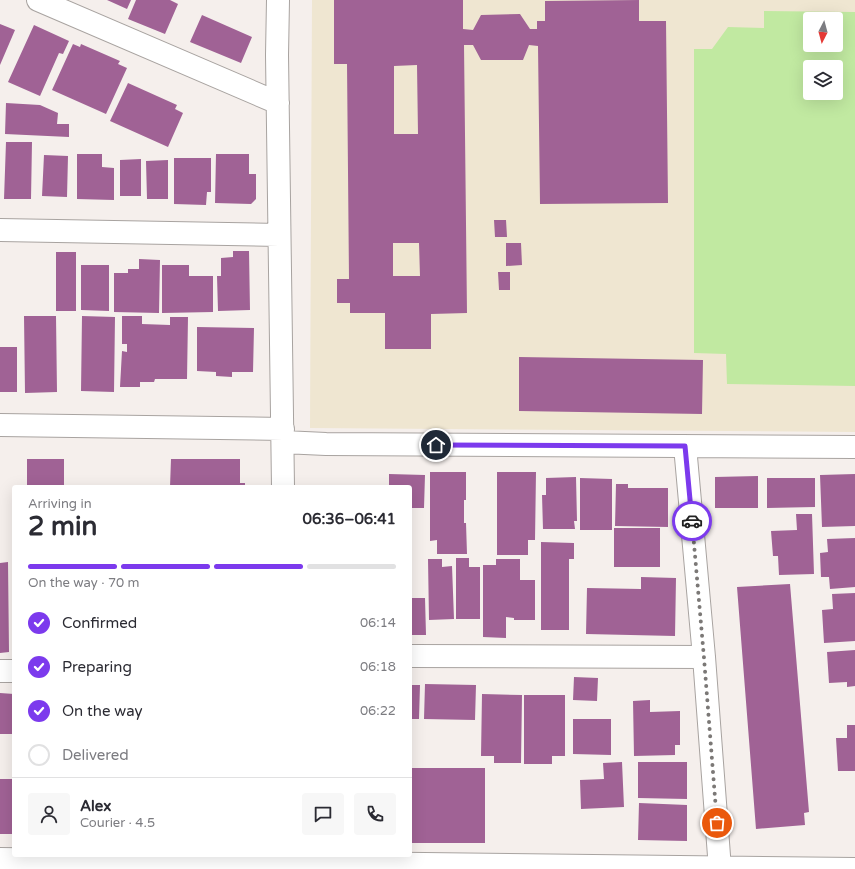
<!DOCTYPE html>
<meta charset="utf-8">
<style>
:root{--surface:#fff;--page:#f7f7f7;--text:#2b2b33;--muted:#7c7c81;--line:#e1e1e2;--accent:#7c3aed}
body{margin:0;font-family:"Varela Round",sans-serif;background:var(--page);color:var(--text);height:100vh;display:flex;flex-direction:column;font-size:15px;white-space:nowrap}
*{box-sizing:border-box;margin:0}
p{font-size:13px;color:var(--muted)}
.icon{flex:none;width:22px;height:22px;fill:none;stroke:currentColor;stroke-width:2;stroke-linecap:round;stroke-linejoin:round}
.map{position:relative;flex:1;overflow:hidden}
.side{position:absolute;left:12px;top:485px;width:400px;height:372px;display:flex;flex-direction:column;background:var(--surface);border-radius:4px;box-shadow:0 4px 16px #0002}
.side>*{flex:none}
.needle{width:26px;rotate:186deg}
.tools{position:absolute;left:803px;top:12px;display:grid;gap:8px}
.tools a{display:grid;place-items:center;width:40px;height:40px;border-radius:4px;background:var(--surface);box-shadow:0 4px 16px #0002;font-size:20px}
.pin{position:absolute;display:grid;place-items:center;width:34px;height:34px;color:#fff;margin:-17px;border:2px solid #fff;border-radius:50%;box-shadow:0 1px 4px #0007}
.courier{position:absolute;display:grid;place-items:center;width:40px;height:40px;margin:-20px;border:3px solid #7c3aed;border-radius:50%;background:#fff;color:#222;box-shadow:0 1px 5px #0007}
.headline em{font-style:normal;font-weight:700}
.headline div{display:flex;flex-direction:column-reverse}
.headline{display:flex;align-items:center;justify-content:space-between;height:68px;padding:0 16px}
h1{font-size:26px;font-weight:700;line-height:30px}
.bar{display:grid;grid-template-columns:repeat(4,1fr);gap:6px 4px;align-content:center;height:48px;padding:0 16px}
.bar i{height:5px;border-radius:3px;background:var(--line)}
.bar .current{background:var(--accent)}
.bar p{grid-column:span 4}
.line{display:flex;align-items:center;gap:10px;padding:0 16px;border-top:1px solid var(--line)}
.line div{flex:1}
.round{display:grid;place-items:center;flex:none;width:42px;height:42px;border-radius:4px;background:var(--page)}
ol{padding:0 16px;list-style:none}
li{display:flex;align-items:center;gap:12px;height:44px}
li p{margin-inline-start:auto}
li .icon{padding:4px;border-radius:50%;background:var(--accent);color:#fff;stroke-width:4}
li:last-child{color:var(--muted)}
li i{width:22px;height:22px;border:2px solid var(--line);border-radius:50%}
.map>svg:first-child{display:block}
.education{fill:#efe6d1;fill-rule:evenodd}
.green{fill:#c1e9a1;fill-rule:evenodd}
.building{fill:#a06295;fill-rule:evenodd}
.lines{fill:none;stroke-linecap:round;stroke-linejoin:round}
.street-casing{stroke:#a8a3a0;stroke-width:24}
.street{stroke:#fff;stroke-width:22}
.done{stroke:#7b7876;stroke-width:4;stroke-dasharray:0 7.2}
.route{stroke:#7c3aed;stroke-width:5}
</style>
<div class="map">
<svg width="855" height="869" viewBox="0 0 855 869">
<rect width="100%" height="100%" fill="#f5efec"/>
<!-- education -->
<path class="education" d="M312,0h543v432l-545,-4zM810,19h26v26h-26zM810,67h26v26h-26z"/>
<!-- green -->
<path class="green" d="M764,11l91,1v374l-128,-2 -1,-30 -32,-1v-304h18l16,-22 36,1zM810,19h26v26h-26zM810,67h26v26h-26z"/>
<!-- building -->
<path class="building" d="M107,0h24l-4,9z
M136,0h34l8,4 -13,30 -37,-15z
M334,0h129v29l10,1 8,-15 39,-1 10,15h7v-8h8v-20l94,-1v21h27l2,182 -128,1 -2,-158 -9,-1 -6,15h-42l-8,-15h-9l3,268 -36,1v35h-46v-36h-35v-10h-13v-24h12l-2,-215h-13zM417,65l1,69h-24v-68zM393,243h26l1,33h-27z
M202,15l50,22 -11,26 -51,-21z
M0,24l15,6 -15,35z
M34,25l35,16 -6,13 -4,-1 -19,43 -32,-14z
M73,44l7,3 1,-3 39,17 -2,3 9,4 -21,46 -54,-24z
M128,83l49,22 -2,4 8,4 -15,34 -58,-26z
M6,103l34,2 18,8 -1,11h12v13l-64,-3z
M6,142h26l-1,57h-27z
M77,154h25v13l12,1v32l-37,-1z
M216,154h33v20h7v25l-5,5 -36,-1z
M44,155l24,1 -1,41 -25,-1z
M174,158h37v34h-4l-1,13 -32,-1z
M141,159v37h-21v-36z
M168,160v39h-21l-1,-38z
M494,220h12l1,17h-12z
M506,243h15l1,22 -16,1z
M233,251h16l1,59 -32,1 -1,-35h4v-18l12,-1z
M56,252h20v59h-20z
M139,259l21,1 -1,53 -45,-1v-39h14v-4h11z
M81,265h28v46l-28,-1z
M162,265h27v11h24v36l-51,1z
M498,272h12v18h-11z
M24,316h32l1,76 -32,1z
M82,316l33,1 -1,75 -33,-1z
M122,316h20v8l28,1v-8h18l-1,62h-32l-1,3h-14v5h-20l2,-36 5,1v-8h-5z
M197,327l57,1 -1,44h-21v5l-16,-1v-4l-19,-1z
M0,347h17v45h-17z
M519,357l184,3 -1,54 -183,-3z
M27,459h37v28h-37z
M171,459h69v24h5v4h-75z
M430,472h36v28h-2v23h2l1,31h-30v-14l-7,1z
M497,472h39l-1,68h-7v15h-31z
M389,474l36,1 -1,33h-14v-21h-21z
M855,474v52l-33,1 -2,-52z
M758,476v32h-43v-31z
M576,477l1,44h-3l1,8h-32l-1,-34h4v-17z
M580,478l32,1v51h-32z
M767,478h48v29l-48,1z
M616,484h12v4h40v39l-53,-1z
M796,514h16l2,60 -35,1 -1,-19h-5l-2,-25 26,-1z
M614,528h46v39h-46z
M855,538v49l-25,2 -1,-12h-8l-1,-24 8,-1 -1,-13z
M541,542l33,1v16h-5v71h-28z
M456,558h13v9h11v52h-24z
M428,559h14v8l10,-1 2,53 -25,1z
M496,559h24v21h15v40h-21v-2l-8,-1v21l-23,-1v-72h13z
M8,562l1,90 -9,1v-90z
M641,577l35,1 -1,58 -89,-2 1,-46 54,1z
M790,584l19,228 -5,1 1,12 -49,4 -19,-242z
M855,593v48l-31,2 -2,-33 11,-1 -1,-15z
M410,598h15l1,37h-16z
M855,650v36l-8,1v-5l-18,1 -2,-31z
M574,677l24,1 -1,23 -24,-1z
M425,684l51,1 -1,35 -51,-1z
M410,685h10l-1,34h-9z
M0,693l14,1v40h-14z
M482,694l40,1 -1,68h-27v-7h-13z
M524,695h41v61h-13v8h-28z
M650,700v12l30,-1v34h-5v10l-41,1 -1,-55z
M573,719h38v36l-38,-1z
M847,725h8v46h-17l-2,-33h11z
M622,762l2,45 -43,2 -1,-29 24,-1 -1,-16z
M638,762h49v37l-49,-1z
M411,768h74v75h-74z
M0,779h12v4h2v51h-14z
M639,803l48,2v36l-49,-1z"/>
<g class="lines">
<defs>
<path id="street" d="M38,0l240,103
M278,0l-1,55 6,432
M0,230l279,5
M0,425l283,4
M283,442l43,2 529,3
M685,446l19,211 16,212
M410,656l294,1
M0,671h14
M0,859l855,10"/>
</defs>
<!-- street casing -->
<use href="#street" class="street-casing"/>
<!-- street -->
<use href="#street" class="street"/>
</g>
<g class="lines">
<!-- done -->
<path class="done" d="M692,521l12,137 13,165"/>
<!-- route -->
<path class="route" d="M436,445l249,1 7,75"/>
</g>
</svg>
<div class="tools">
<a><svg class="needle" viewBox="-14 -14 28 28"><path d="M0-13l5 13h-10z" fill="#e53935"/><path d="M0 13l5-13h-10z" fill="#7c7c81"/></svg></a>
<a><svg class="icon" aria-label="layers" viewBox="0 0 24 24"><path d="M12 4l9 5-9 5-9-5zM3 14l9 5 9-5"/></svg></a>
</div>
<div class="pin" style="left:717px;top:823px;background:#ea580c"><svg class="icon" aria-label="bag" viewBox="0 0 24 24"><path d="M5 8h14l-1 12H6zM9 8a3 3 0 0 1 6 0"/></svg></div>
<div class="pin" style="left:436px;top:445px;background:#1f2937"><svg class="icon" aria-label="home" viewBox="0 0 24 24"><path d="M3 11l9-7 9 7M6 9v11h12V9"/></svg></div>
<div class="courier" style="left:692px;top:521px"><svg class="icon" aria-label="car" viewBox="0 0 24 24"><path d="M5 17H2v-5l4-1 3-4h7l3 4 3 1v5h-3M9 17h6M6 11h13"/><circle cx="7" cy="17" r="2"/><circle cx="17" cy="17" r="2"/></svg></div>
<section class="side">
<div class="headline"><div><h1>2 min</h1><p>Arriving in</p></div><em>06:36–06:41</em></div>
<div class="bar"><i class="current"></i><i class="current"></i><i class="current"></i><i></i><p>On the way · 70 m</p></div>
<ol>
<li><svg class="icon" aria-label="check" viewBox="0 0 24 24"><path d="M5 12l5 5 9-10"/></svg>Confirmed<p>06:14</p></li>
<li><svg class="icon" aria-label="check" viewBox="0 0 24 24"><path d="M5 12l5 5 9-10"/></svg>Preparing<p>06:18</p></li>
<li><svg class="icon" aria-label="check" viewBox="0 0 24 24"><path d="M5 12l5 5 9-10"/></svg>On the way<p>06:22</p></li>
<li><i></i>Delivered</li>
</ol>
<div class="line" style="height:72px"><a class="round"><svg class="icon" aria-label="person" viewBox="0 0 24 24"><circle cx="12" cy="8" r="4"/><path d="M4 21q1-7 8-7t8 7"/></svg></a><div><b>Alex</b><p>Courier · 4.5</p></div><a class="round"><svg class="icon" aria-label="chat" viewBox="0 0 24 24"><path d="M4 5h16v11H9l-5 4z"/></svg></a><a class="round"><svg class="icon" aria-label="phone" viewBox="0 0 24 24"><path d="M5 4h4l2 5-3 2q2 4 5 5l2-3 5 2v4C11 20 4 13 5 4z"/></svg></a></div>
</section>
</div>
